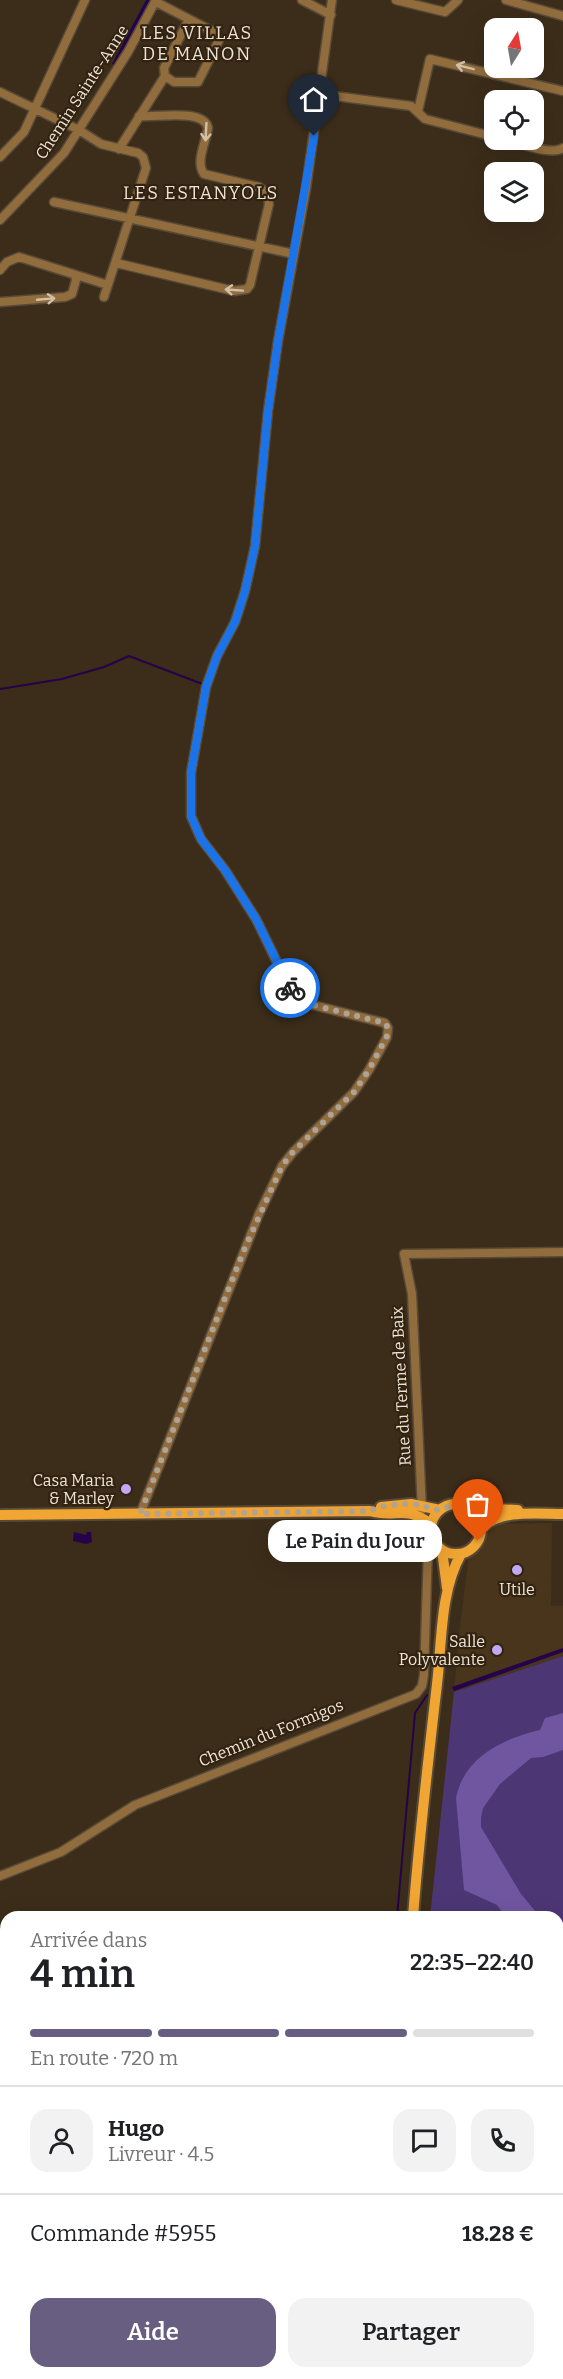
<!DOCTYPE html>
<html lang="fr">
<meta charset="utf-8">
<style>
:root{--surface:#fff;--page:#f2f2f2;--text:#202124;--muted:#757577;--line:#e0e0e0;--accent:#685e82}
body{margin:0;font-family:Bitter,serif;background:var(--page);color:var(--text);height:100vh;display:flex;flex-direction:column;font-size:22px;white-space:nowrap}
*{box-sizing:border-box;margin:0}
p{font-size:20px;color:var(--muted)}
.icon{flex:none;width:33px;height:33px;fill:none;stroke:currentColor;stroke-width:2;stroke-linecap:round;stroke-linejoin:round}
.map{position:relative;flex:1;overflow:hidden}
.drawer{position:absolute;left:0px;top:1911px;width:564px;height:468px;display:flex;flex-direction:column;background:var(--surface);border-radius:18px 18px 0 0;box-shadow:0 6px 24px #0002}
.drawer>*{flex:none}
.needle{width:39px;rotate:11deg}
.buttons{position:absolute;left:484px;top:18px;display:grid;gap:12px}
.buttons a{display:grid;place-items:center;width:60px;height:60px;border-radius:12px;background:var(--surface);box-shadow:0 6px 24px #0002;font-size:30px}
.pin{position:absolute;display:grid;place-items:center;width:51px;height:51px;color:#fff;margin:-62px -26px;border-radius:50% 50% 50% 0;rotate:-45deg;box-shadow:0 0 6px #0007}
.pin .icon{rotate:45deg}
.courier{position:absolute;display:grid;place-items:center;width:60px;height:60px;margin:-30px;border:4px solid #1a73e8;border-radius:50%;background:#fff;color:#222;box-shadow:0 2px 8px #0007}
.bubble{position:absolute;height:42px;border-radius:18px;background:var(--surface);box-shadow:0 6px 24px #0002;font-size:20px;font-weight:600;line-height:42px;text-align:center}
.headline em{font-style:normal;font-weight:600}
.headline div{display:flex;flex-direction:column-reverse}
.headline{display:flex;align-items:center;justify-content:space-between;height:102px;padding:0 30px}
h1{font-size:39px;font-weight:600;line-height:45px}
.bar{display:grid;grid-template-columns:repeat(4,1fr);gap:9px 6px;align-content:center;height:72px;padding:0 30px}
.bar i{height:8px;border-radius:4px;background:var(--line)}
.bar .selected{background:var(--accent)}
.bar p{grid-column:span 4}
.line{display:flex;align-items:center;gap:15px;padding:0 30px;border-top:2px solid var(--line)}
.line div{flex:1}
.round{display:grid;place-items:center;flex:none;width:63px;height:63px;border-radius:18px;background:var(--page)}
.cta{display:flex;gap:12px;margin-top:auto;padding:12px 30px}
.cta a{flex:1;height:69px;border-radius:18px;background:var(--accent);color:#fff;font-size:24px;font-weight:600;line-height:69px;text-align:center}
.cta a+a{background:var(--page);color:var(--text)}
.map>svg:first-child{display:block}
.built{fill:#48351c}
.green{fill:#4c3674}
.forest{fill:#7056a0}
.water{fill:#250249}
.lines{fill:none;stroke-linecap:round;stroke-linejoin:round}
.stream{stroke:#250249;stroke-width:2}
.minor-casing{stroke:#584a38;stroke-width:11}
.major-casing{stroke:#584a38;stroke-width:14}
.minor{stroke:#916c3c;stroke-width:8}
.major{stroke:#f1a533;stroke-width:10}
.oneway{stroke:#d1bfa8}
.done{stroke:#aea395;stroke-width:6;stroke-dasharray:0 10.8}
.route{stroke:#1a73e8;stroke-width:8}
.poi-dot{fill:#c0a8f4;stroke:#322310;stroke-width:2}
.labels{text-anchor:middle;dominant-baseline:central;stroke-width:4.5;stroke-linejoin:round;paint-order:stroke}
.street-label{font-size:16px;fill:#ece3d7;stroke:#322310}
.poi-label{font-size:16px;fill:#ece3d7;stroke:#322310;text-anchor:end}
.neighbourhood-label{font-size:18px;letter-spacing:1.5px;fill:#ece3d7;stroke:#322310}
</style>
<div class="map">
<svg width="563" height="2379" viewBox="0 0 563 2379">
<rect width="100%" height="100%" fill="#3c2d1a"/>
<!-- built -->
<path class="built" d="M552,1523l-1,83h12v50l-109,36 6,-66 9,-71 24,-31z"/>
<!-- green -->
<path class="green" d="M397,1527l1,21 -47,1 -1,-20z
M563,1656v374l-5,1v-114h-128l24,-225z"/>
<!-- forest -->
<path class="forest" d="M563,1713v37l-20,7 -12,1 -31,26 -17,24 -2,10v9l40,67 19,23h-34l-9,-12 -33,-15 -8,-92c8,-41 46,-59 84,-68l5,-12z"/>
<!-- water -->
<path class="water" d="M146,0h6l-36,66 -4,-2z
M74,1532l12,3 1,-3h4l1,10 -6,2 -13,-3z
M563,1648v4l-109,39 -2,-4z"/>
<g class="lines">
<!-- stream -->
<path class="stream" d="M0,689l62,-10 42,-12 25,-11 76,29
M397,1917l18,-204 12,-18"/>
<defs>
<path id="minor" d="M302,0l29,15
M396,0l49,12 13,-12
M506,0l57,16
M156,2l56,29 7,9 -21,42h-24l-9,-6 -1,-8 25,-49
M0,92l79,38 22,14 37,9 5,4 3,11 -42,129
M319,94l92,12 14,13 70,18
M418,111l12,-52 133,32
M506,140c13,3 46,16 57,8
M119,149l46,-73
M0,157l24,-25 61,-132
M54,202l240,52
M0,220l64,-67 64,-101 28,-52
M116,263l118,28 13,-2 3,-4 19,-81 -2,-10 -8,-7 -55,-13c-9,-12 2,-32 4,-46 -4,-20 -52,-10 -69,-12
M0,270l7,-8 12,-5 89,28
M0,302l65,-5 7,-3 4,-14 -1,-5
M422,1510l-10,-216 -8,-40 159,-2
M140,1514l119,-300 23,-48 11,-14 61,-60 15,-22 18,-33 1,-9 -3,-5 -84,-21 -8,-7 -37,-76 -31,-49 -24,-31 -10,-23v-43l15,-86 11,-31 18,-34 10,-31 10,-45 13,-135 10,-70 28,-152 26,-189
M0,1876l61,-24 74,-47 281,-111 6,-8 2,-11 4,-127 5,-7
M558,2154l5,-1
M558,2195h5
M558,2246l5,-1
M558,2322l5,4
M558,2351l5,2
M511,2374l1,-1
M265,2379l5,-6"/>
<path id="major" d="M431 1529a25 25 0 1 1 50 0a25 25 0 1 1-50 0Z
M381,1507l30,-3 29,6
M474,1513l22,-4 22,1
M0,1515l370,-4c27,8 33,-7 61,13
M481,1528c20,-19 56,-14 82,-14
M442,1550l5,38
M413,1917c6,-78 15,-156 24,-233 5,-42 3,-93 24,-130
M419,2379l1,-6"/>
</defs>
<!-- minor casing -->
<use href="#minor" class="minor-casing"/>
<!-- major casing -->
<use href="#major" class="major-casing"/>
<!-- minor -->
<use href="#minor" class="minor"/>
<!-- major -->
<use href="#major" class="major"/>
</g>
<!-- one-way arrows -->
<defs><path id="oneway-shaft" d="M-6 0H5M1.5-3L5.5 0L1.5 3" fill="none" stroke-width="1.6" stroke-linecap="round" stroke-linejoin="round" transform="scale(1.5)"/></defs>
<g class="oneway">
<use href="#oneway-shaft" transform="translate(465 67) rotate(-166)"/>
<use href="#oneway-shaft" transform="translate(206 132) rotate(93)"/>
<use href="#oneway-shaft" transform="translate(234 290) rotate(-176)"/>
<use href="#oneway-shaft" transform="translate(46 299) rotate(-5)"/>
</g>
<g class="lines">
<!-- done -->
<path class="done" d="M290,988l11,14 84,21 3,5 -1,8 -18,34 -15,22 -61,60 -11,14 -38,84 -104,264 230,-3c14,-7 35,-8 50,-6 6,1 13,5 19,5 5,0 10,-5 17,-5 20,-1 29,20 22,36"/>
<!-- route -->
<path class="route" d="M290,988l-34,-69 -31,-49 -24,-31 -10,-23v-43l15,-86 11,-31 18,-34 10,-31 10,-45 13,-135 10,-70 36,-205"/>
</g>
<!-- markers -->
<g class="poi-dot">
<circle cx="126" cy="1489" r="6"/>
<circle cx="517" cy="1570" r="6"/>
<circle cx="497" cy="1650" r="6"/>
</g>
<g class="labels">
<!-- street labels -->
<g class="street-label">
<text transform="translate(82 92) rotate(-57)">Chemin Sainte-Anne</text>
<text transform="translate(401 1386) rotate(-93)">Rue du Terme de Baix</text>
<text transform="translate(271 1733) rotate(-22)">Chemin du Formigos</text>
</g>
<!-- poi labels -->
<g class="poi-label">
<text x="114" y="1480">Casa Maria<tspan x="114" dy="18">&amp; Marley</tspan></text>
<text x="517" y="1589" text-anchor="middle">Utile</text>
<text x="485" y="1641">Salle<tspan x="485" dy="18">Polyvalente</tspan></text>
</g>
<!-- neighbourhood labels -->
<g class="neighbourhood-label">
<text x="197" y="33">LES VILLAS<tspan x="197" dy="21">DE MANON</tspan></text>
<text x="201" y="193">LES ESTANYOLS</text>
</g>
</g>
</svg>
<div class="buttons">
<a><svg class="needle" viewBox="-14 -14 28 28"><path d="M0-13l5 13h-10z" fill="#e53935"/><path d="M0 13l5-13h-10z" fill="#757577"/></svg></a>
<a><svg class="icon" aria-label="locate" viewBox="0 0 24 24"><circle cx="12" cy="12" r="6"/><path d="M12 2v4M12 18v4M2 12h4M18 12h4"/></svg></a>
<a><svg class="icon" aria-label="layers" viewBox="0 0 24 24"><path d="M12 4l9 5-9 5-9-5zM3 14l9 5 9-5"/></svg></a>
</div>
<div class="pin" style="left:478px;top:1541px;background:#ea580c"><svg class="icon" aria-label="bag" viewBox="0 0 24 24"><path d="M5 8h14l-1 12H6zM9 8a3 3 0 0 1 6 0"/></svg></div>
<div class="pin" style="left:314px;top:136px;background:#1f2937"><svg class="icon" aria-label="home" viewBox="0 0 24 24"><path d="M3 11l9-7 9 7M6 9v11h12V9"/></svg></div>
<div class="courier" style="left:290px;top:988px"><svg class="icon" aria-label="bike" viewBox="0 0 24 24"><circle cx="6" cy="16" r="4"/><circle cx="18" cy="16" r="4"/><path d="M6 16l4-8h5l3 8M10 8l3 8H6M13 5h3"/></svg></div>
<div class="bubble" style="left:268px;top:1520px;width:174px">Le Pain du Jour</div>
<section class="drawer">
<div class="headline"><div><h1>4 min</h1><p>Arrivée dans</p></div><em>22:35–22:40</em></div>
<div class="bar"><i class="selected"></i><i class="selected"></i><i class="selected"></i><i></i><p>En route · 720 m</p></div>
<div class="line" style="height:108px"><a class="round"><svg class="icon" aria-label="person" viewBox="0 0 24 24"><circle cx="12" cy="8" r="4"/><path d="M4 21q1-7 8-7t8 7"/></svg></a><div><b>Hugo</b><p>Livreur · 4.5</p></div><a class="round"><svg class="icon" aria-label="chat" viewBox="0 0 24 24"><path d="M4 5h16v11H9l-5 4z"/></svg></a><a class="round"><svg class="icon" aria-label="phone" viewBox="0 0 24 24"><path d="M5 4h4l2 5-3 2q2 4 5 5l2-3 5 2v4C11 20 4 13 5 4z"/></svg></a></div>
<div class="line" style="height:78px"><div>Commande #5955</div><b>18.28 €</b></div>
<div class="cta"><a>Aide</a><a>Partager</a></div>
</section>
</div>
